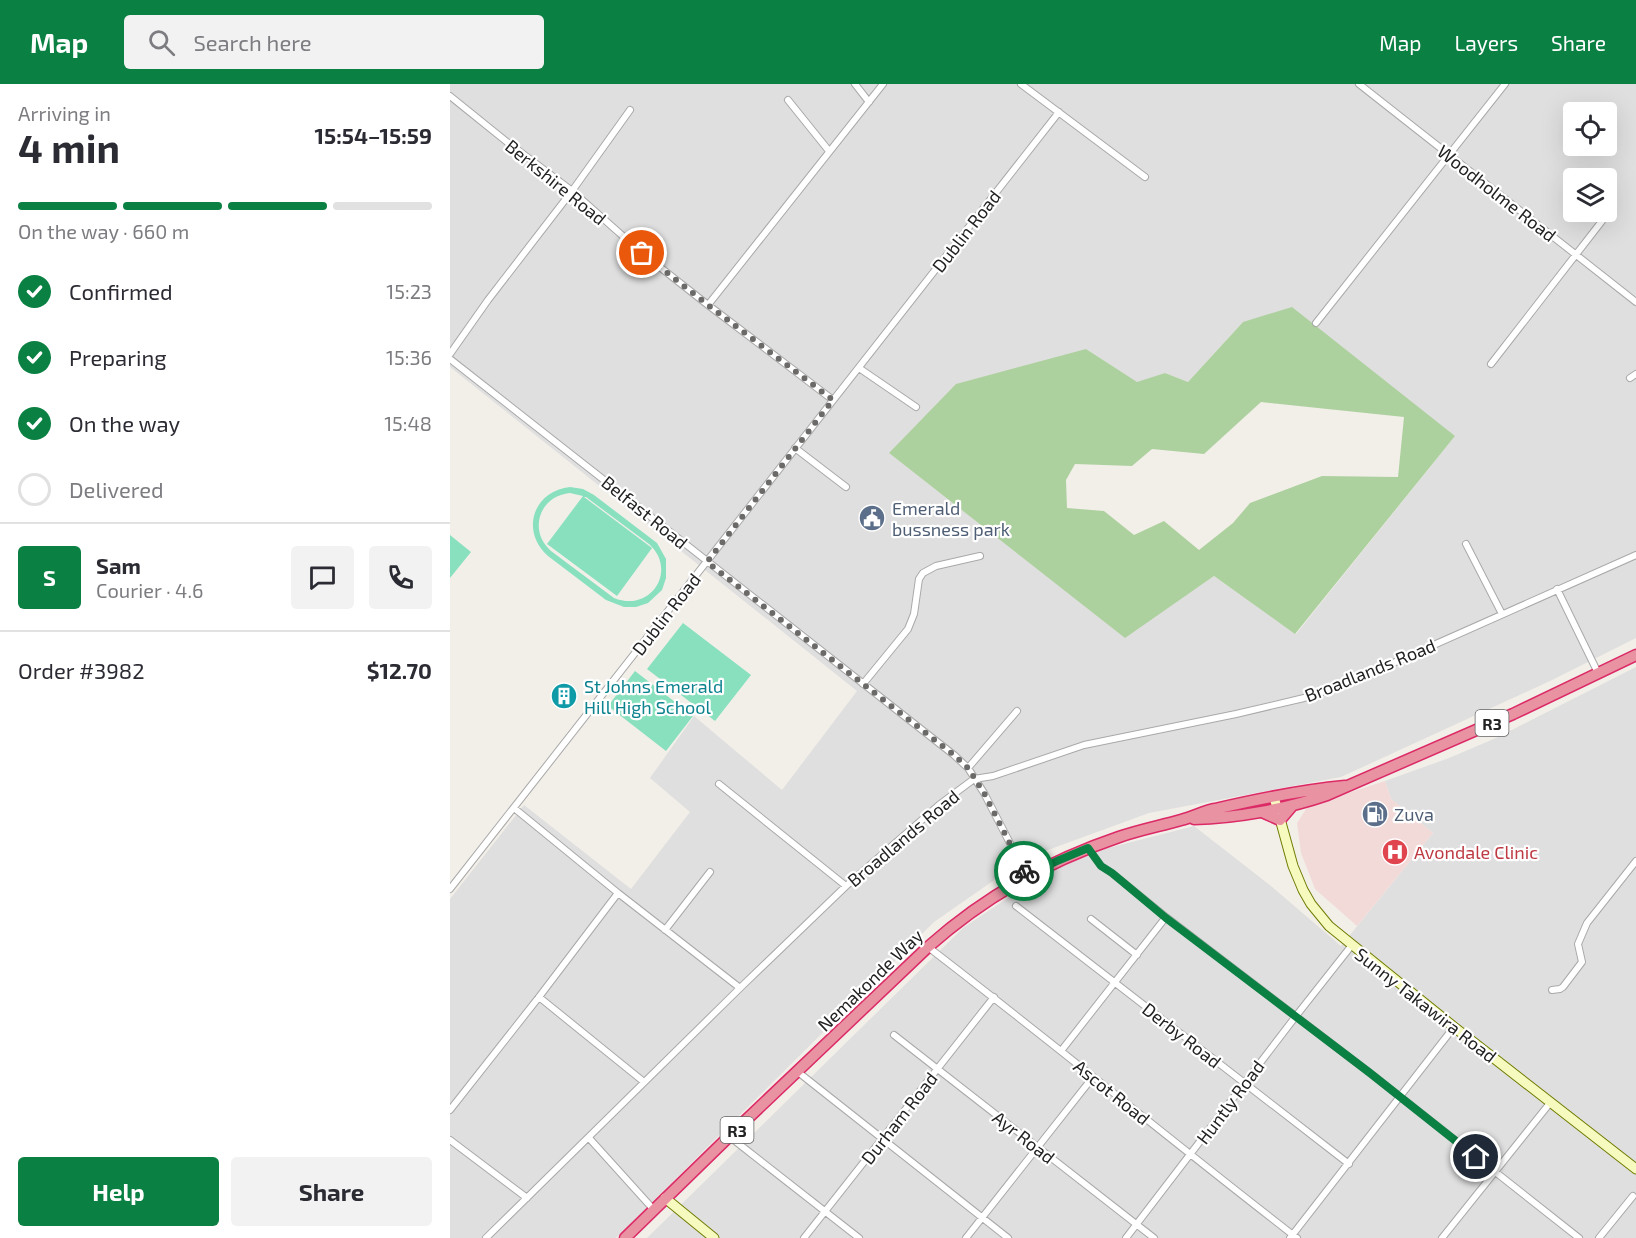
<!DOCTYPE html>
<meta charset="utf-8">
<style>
:root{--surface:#fff;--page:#f2f2f3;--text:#2b2b33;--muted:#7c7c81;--line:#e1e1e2;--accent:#0b8043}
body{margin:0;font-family:"Exo 2",sans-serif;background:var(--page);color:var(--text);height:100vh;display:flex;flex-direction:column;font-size:22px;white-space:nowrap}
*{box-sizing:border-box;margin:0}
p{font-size:20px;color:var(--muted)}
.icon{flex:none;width:33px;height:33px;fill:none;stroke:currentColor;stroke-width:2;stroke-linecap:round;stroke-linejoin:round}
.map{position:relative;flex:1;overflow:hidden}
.panel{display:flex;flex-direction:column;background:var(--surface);width:450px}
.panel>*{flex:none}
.controls{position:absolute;left:1113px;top:18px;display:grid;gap:12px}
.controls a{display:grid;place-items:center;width:54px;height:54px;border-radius:6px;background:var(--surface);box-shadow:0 6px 24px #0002;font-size:30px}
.pin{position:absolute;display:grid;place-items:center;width:51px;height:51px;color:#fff;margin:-26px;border:3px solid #fff;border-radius:50%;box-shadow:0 2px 6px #0007}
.courier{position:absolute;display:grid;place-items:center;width:60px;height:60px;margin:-30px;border:4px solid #0b8043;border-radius:50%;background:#fff;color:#222;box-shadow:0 2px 8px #0007}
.head em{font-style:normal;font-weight:700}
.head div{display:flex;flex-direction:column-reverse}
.head{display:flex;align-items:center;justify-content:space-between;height:102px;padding:0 18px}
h1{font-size:39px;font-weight:700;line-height:45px}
.bar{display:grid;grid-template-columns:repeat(4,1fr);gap:9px 6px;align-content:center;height:72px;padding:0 18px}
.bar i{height:8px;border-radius:4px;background:var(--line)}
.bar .selected{background:var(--accent)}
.bar p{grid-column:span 4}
.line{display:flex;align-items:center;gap:15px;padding:0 18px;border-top:2px solid var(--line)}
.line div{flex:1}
.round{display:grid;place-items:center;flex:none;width:63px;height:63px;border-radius:6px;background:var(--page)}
ol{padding:0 18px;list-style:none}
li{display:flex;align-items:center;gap:18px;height:66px}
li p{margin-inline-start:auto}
li .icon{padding:6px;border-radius:50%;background:var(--accent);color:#fff;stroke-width:4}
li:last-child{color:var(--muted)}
li i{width:33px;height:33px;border:3px solid var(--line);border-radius:50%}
.action{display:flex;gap:12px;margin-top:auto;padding:12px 18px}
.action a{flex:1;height:69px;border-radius:6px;background:var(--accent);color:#fff;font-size:24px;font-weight:700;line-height:69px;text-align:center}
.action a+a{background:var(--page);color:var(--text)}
header{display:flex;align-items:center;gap:36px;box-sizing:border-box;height:84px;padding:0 30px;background:var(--accent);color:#fff}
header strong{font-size:28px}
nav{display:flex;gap:33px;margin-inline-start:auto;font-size:21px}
.search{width:420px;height:54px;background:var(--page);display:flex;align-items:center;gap:15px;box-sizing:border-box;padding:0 21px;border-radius:6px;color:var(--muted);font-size:22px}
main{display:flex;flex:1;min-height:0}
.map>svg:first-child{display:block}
.residential{fill:#e0dfdf;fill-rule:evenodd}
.commercial{fill:#f2dad9}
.forest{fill:#add19e;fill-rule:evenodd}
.pitch{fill:#88e0be;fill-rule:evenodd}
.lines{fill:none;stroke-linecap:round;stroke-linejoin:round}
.street-casing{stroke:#a9a9a9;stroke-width:8}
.secondary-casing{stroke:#707d05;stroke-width:11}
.highway-casing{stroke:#dc2a67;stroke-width:13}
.street{stroke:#fff;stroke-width:6}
.secondary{stroke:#f7fabf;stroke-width:9}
.highway{stroke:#e892a2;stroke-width:10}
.done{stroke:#6b6a68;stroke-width:6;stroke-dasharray:0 10.8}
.route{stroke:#0b8043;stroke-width:8}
.labels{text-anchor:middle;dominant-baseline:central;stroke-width:4.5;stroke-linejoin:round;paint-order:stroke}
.shield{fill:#fff;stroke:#646464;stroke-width:1.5}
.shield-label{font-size:16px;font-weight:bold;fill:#222}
.street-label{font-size:18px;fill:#222;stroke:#fff}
.service-label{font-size:18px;fill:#4e5e75;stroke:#fff;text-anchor:start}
.culture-label{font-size:18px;fill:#0d838f;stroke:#fff;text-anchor:start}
.health-label{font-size:18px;fill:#be3a42;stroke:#fff;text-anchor:start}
</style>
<header>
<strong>Map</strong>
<div class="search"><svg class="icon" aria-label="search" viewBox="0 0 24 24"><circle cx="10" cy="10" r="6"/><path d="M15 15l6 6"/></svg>Search here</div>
<nav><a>Map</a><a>Layers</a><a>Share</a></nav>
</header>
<main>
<section class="panel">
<div class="head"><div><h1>4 min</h1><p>Arriving in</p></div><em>15:54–15:59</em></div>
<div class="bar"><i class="selected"></i><i class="selected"></i><i class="selected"></i><i></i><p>On the way · 660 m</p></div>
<ol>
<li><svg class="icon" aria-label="check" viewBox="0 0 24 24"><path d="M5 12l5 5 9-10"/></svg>Confirmed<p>15:23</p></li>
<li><svg class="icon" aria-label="check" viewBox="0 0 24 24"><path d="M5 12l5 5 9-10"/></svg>Preparing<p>15:36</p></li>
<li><svg class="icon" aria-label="check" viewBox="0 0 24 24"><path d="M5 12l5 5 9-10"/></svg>On the way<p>15:48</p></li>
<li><i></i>Delivered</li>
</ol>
<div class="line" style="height:108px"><b class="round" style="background:var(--accent);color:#fff">S</b><div><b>Sam</b><p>Courier · 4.6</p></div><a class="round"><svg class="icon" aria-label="chat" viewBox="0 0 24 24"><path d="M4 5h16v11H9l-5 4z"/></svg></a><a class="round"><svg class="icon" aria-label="phone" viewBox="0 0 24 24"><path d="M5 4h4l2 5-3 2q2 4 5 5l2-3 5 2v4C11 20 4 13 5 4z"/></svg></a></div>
<div class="line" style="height:78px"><div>Order #3982</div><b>$12.70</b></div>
<div class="action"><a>Help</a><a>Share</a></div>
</section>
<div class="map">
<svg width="1186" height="1154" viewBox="0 0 1186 1154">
<rect width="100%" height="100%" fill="#f2efe9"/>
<!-- residential -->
<path class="residential" d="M0,0h1186v554l-86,43 -209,96 -192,36 -123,45 -92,64 -318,316h-166v-339l74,-94 107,84 59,-77 -40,-34 44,-62 88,74 75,-99 -407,-324zM1124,28h32v34h-32zM1124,94h32v34h-32zM793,238l212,114 -159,198 -82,-58 -89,61 -236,-184 197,-104 51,34 28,-10 23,9z
M1186,583v571h-989l316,-310 83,-56 39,-18 109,-28 77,60 70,60 92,-113 -42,-34 -6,-18 64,-23 47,-20z"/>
<!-- commercial -->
<path class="commercial" d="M935,697l6,18 42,34 -76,93 -42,-37 -14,-36 -4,-30 11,-17z"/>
<!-- forest -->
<path class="forest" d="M842,223l163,129 -160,198 -81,-58 -89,62 -236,-185 67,-69 130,-35 51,33 28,-9 23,9 55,-60zM811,318l143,15 -6,60 -76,-1 -72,27 -17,20 -34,27 -35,-29 -30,14 -30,-24 -37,-3 -1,-28 9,-16 57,2 20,-17 52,5z"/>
<!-- pitch -->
<path class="pitch" d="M120,403l13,2 11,6 63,48 9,16v19l-4,12 -14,13 -12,4h-12l-18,-7 -58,-44c-28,-25 -15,-65 22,-69zM120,409l13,3 -36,48 70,52 35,-48 -68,-51h2l63,47c29,26 2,69 -35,54l-63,-47c-23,-20 -12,-55 19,-58z
M0,451l21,17 -21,26z
M233,539l68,52 -36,46 -68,-52z
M185,587l58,45 -27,35 -58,-45z"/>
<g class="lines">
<defs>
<path id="street" d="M405,0l14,18
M571,0l124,93
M909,0l277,218
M0,12l57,46 65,49 70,62 66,52 125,95
M338,16l41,51
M258,221l175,-221
M866,239l189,-239
M0,270l38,-54 84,-109 58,-81
M0,275l504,396 14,13 16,25 43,83
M1041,280l111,-143
M409,284l57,39
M1180,294l6,-4
M345,364l51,39
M1016,460l36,70
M1107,505l41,84
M413,600l45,-55 6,-15 5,-35 4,-6 13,-7 44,-10
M518,684l49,-57
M269,700l127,102
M64,724l104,85 122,95
M638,764l13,18 11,7 54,44 204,156 209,165
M0,805l609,-777
M566,822l333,258
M641,835l46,36
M215,846l45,-58
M478,863c124,95 245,195 369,291
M1102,906l8,-1 3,-2 19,-25 -4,-18 9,-21 49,-62
M89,913l105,85
M444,951l260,203
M611,967l105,-134
M348,988l210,166
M0,1026l89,-113 79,-104
M280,1053l129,101
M139,1054l65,72
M0,1056l77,58
M36,1154l254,-250 106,-102 93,-81 35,-26 19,-3 91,-31 152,-31 68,-16 42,-14 290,-129
M354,1154l190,-241
M516,1154l127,-161
M676,1154l170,-222 56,-71
M840,1154l164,-211
M992,1154l108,-135
M1149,1154l34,-42"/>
<path id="secondary" d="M824,713l19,69 10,24 8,14 18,22 125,101 182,142
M215,1114l49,40"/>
<path id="highway" d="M812,728l18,8 12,-14
M744,735c43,-1 92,-10 133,-24l186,-81 123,-59
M175,1154l120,-117 183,-174c56,-50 120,-86 191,-110 20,-7 41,-11 62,-17 12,-3 23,-9 34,-11 43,-10 87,-19 130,-23"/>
</defs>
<!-- street casing -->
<use href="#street" class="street-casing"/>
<!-- secondary casing -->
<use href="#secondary" class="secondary-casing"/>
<!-- highway casing -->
<use href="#highway" class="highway-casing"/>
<!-- street -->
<use href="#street" class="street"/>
<!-- secondary -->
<use href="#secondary" class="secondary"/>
<!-- highway -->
<use href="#highway" class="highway"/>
</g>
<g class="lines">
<!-- done -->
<path class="done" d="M192,169l66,52 125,95 -126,162 247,193 14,13 16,25 40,78"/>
<!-- route -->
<path class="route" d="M574,787l3,5 30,-15 31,-13 13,18 11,7 54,45 204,155 106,84"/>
</g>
<!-- icons -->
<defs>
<symbol id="civic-disc" viewBox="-11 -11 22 22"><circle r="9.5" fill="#5c6f8a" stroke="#fff"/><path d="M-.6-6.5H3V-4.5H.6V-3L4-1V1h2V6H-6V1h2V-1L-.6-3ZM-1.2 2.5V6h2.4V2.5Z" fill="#fff"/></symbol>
<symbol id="building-disc" viewBox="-11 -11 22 22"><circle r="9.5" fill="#0f9aa8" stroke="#fff"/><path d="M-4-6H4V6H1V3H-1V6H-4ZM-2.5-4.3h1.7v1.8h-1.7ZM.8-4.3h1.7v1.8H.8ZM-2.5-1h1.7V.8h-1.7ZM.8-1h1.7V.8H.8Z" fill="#fff"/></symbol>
<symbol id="fuel-disc" viewBox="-11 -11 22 22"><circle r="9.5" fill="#5c6f8a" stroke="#fff"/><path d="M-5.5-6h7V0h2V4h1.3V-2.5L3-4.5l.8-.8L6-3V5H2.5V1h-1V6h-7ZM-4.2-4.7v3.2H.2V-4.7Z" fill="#fff"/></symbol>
<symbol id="hospital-disc" viewBox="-11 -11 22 22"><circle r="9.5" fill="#e0444e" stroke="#fff"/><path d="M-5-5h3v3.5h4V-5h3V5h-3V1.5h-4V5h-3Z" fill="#fff"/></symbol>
</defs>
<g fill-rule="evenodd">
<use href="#civic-disc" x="407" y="419" width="30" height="30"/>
<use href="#building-disc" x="99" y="597" width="30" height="30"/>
<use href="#fuel-disc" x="910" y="715" width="30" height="30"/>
<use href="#hospital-disc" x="930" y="753" width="30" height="30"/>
</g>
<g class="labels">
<!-- shield labels -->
<g class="shield">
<rect x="1025.5" y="626" width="33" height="26" rx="4.5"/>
<rect x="270.5" y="1033" width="33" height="26" rx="4.5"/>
</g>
<g class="shield-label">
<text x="1042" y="639">R3</text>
<text x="287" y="1046">R3</text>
</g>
<!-- street labels -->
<g class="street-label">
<text transform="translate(106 98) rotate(39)">Berkshire Road</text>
<text transform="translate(1047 109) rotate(38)">Woodholme Road</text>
<text transform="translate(516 147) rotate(-52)">Dublin Road</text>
<text transform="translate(195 428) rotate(39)">Belfast Road</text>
<text transform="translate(216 530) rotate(-52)">Dublin Road</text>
<text transform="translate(920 586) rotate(-22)">Broadlands Road</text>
<text transform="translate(453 754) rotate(-40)">Broadlands Road</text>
<text transform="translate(420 896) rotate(-44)">Nemakonde Way</text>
<text transform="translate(976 921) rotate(38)">Sunny Takawira Road</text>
<text transform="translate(732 951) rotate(38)">Derby Road</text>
<text transform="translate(662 1008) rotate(39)">Ascot Road</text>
<text transform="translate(780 1018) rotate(-53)">Huntly Road</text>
<text transform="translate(449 1034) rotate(-52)">Durham Road</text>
<text transform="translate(574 1053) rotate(38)">Ayr Road</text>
</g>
<!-- service labels -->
<g class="service-label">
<text x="442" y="424">Emerald<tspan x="442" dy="21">bussness park</tspan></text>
<text x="944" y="730">Zuva</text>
</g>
<!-- culture labels -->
<g class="culture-label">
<text x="134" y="602">St Johns Emerald<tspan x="134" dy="21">Hill High School</tspan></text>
</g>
<!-- health labels -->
<g class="health-label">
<text x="964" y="768">Avondale Clinic</text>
</g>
</g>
</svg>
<div class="controls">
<a><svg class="icon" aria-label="locate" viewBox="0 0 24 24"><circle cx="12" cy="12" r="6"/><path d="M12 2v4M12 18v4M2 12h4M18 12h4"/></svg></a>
<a><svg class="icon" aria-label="layers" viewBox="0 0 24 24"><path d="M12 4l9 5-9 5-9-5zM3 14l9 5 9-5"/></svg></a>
</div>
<div class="pin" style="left:192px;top:169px;background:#ea580c"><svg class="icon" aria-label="bag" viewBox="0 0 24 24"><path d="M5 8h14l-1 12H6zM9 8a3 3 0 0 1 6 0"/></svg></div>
<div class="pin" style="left:1026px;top:1073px;background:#1f2937"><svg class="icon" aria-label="home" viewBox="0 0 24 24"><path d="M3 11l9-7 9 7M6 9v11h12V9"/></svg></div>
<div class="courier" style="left:574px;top:787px"><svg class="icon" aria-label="bike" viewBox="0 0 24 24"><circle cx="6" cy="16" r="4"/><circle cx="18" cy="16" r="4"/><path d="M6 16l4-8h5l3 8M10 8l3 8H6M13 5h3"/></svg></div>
</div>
</main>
